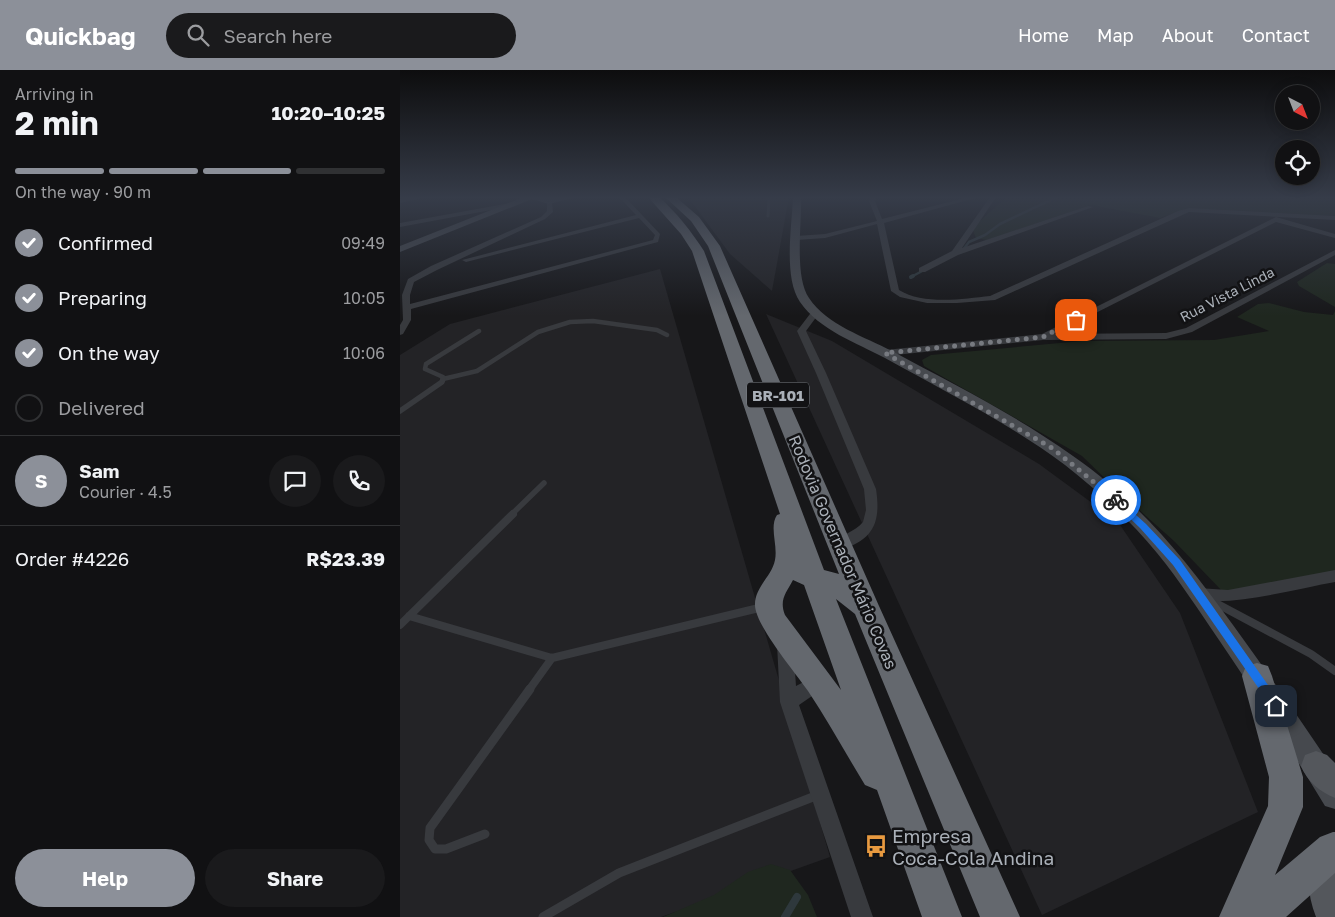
<!DOCTYPE html>
<meta charset="utf-8">
<style>
:root{--surface:#111113;--page:#1a1a1c;--text:#f1f3f6;--muted:#9c9da0;--line:#303133;--accent:#8c9099}
body{margin:0;font-family:"Golos Text",sans-serif;background:var(--page);color:var(--text);height:100vh;display:flex;flex-direction:column;font-size:19px;white-space:nowrap}
*{box-sizing:border-box;margin:0}
p{font-size:16px;color:var(--muted)}
.icon{flex:none;width:28px;height:28px;fill:none;stroke:currentColor;stroke-width:2;stroke-linecap:round;stroke-linejoin:round}
.map{position:relative;flex:1;overflow:hidden}
.details{display:flex;flex-direction:column;background:var(--surface);width:400px}
.details>*{flex:none}
.needle{width:32px;rotate:138deg}
.buttons{position:absolute;left:875px;top:15px;display:grid;gap:10px}
.buttons a{display:grid;place-items:center;width:45px;height:45px;border-radius:50%;background:var(--surface);box-shadow:0 2px 12px #0003,0 0 0 1px var(--line);font-size:25px}
.pin{position:absolute;display:grid;place-items:center;width:42px;height:42px;color:#fff;margin:-21px;border-radius:10px;box-shadow:0 2px 8px #0006}
.courier{position:absolute;display:grid;place-items:center;width:50px;height:50px;margin:-25px;border:4px solid #1a73e8;border-radius:50%;background:#fff;color:#222;box-shadow:0 1px 6px #0007}
.summary em{font-style:normal;font-weight:700}
.summary div{display:flex;flex-direction:column-reverse}
.summary{display:flex;align-items:center;justify-content:space-between;height:85px;padding:0 15px}
h1{font-size:32px;font-weight:700;line-height:38px}
.bar{display:grid;grid-template-columns:repeat(4,1fr);gap:8px 5px;align-content:center;height:60px;padding:0 15px}
.bar i{height:6px;border-radius:4px;background:var(--line)}
.bar .on{background:var(--accent)}
.bar p{grid-column:span 4}
.line{display:flex;align-items:center;gap:12px;padding:0 15px;border-top:1px solid var(--line)}
.line div{flex:1}
.round{display:grid;place-items:center;flex:none;width:52px;height:52px;border-radius:26px;background:var(--page)}
ol{padding:0 15px;list-style:none}
li{display:flex;align-items:center;gap:15px;height:55px}
li p{margin-inline-start:auto}
li .icon{padding:5px;border-radius:50%;background:var(--accent);color:#fff;stroke-width:4}
li:last-child{color:var(--muted)}
li i{width:28px;height:28px;border:2px solid var(--line);border-radius:50%}
.cta{display:flex;gap:10px;margin-top:auto;padding:10px 15px}
.cta a{flex:1;height:58px;border-radius:30px;background:var(--accent);color:#fff;font-size:20px;font-weight:700;line-height:58px;text-align:center}
.cta a+a{background:var(--page);color:var(--text)}
header{display:flex;align-items:center;gap:30px;box-sizing:border-box;height:70px;padding:0 25px;background:var(--accent);color:#fff}
header strong{font-size:24px}
nav{display:flex;gap:28px;margin-inline-start:auto;font-size:18px}
.search{width:350px;height:45px;background:var(--page);display:flex;align-items:center;gap:12px;box-sizing:border-box;padding:0 18px;border-radius:28px;color:var(--muted);font-size:19px}
main{display:flex;flex:1;min-height:0}
.map>svg:first-child{display:block}
.built{fill:#232326}
.green{fill:#1f271f}
.lines{fill:none;stroke-linecap:round;stroke-linejoin:round}
.stream-far2{stroke:#2e383c;stroke-width:2.5}
.stream-far1{stroke:#2e383c;stroke-width:4}
.stream{stroke:#2e383c;stroke-width:8}
.lane-far4{stroke:#383a3e;stroke-width:3}
.lane-far3{stroke:#383a3e;stroke-width:4.5}
.lane-far2{stroke:#383a3e;stroke-width:5.5}
.lane-far1{stroke:#383a3e;stroke-width:8}
.lane{stroke:#383a3e;stroke-width:9}
.street{fill:#383a3e;fill-rule:evenodd}
.secondary{fill:#46494e;fill-rule:evenodd}
.primary{fill:#54575c;fill-rule:evenodd}
.highway{fill:#64686e;fill-rule:evenodd}
.route{fill:#1a73e8}
.done{stroke:#777a80;stroke-width:5;stroke-dasharray:0 9}
.labels{text-anchor:middle;dominant-baseline:central;stroke-width:5;stroke-linejoin:round;paint-order:stroke}
.far-street-label{font-size:14px;fill:#aab0b8;stroke:#121214}
.shield{fill:#121214;stroke:#7c8187;stroke-width:1}
.shield-label{font-size:15px;font-weight:bold;fill:#aab0b8}
.street-label{font-size:16px;fill:#aab0b8;stroke:#121214}
.near-poi-label{font-size:19px;fill:#aab0b8;stroke:#121214;text-anchor:start}
</style>
<header>
<strong>Quickbag</strong>
<div class="search"><svg class="icon" aria-label="search" viewBox="0 0 24 24"><circle cx="10" cy="10" r="6"/><path d="M15 15l6 6"/></svg>Search here</div>
<nav><a>Home</a><a>Map</a><a>About</a><a>Contact</a></nav>
</header>
<main>
<section class="details">
<div class="summary"><div><h1>2 min</h1><p>Arriving in</p></div><em>10:20–10:25</em></div>
<div class="bar"><i class="on"></i><i class="on"></i><i class="on"></i><i></i><p>On the way · 90 m</p></div>
<ol>
<li><svg class="icon" aria-label="check" viewBox="0 0 24 24"><path d="M5 12l5 5 9-10"/></svg>Confirmed<p>09:49</p></li>
<li><svg class="icon" aria-label="check" viewBox="0 0 24 24"><path d="M5 12l5 5 9-10"/></svg>Preparing<p>10:05</p></li>
<li><svg class="icon" aria-label="check" viewBox="0 0 24 24"><path d="M5 12l5 5 9-10"/></svg>On the way<p>10:06</p></li>
<li><i></i>Delivered</li>
</ol>
<div class="line" style="height:90px"><b class="round" style="background:var(--accent);color:#fff">S</b><div><b>Sam</b><p>Courier · 4.5</p></div><a class="round"><svg class="icon" aria-label="chat" viewBox="0 0 24 24"><path d="M4 5h16v11H9l-5 4z"/></svg></a><a class="round"><svg class="icon" aria-label="phone" viewBox="0 0 24 24"><path d="M5 4h4l2 5-3 2q2 4 5 5l2-3 5 2v4C11 20 4 13 5 4z"/></svg></a></div>
<div class="line" style="height:65px"><div>Order #4226</div><b>R$23.39</b></div>
<div class="cta"><a>Help</a><a>Share</a></div>
</section>
<div class="map">
<svg width="935" height="847" viewBox="0 0 935 847">
<rect width="100%" height="100%" fill="#171719"/>
<!-- built -->
<path class="built" d="M288,127h101l-17,94 -42,-37z
M260,199l170,588 -169,60h-261v-562l50,-31z
M366,244l66,27 207,123 79,58 62,91 78,199 -216,103z"/>
<!-- green -->
<path class="green" d="M607,127h328v19l-147,-8 -28,10 -69,-13 -104,35 -11,-2 -4,-10z
M927,193l8,1v43l-36,-21 -2,-4z
M869,233l35,9 29,3 2,-4v262l-111,20 -50,-52 -56,-50 -36,-35 -146,-83 -12,-7 -2,-6 9,-5 151,-14 132,-1 55,-9 -32,-14 21,-13z
M371,794l19,6 18,25 9,22h-154l51,-22 34,-23z"/>
<g class="lines">
<!-- stream-far2 -->
<path class="stream-far2" d="M562,181l7,-9 16,-7 15,-11 57,-27
M511,207l15,-8"/>
<!-- stream-far1 -->
<path class="stream-far1" d="M511,207l2,-1"/>
<!-- stream -->
<path class="stream" d="M385,847l12,-20"/>
<!-- lane-far4 -->
<path class="lane-far4" d="M368,146l1,-19"/>
<!-- lane-far3 -->
<path class="lane-far3" d="M43,309l34,-8 61,-39 32,-10 23,-1 64,9 10,5
M42,311l1,-4 -18,-8 1,-5 53,-33"/>
<!-- lane-far2 -->
<path class="lane-far2" d="M0,341l42,-29 1,-3
M111,445l33,-32"/>
<!-- lane-far1 -->
<path class="lane-far1" d="M810,530l101,54 24,17
M9,546l143,42 211,-51
M0,555l113,-111
M129,620l23,-32"/>
<!-- lane -->
<path class="lane" d="M85,764l-39,15h-11l-6,-9 1,-12 100,-139
M143,847l76,-44 199,-78"/>
<!-- street -->
<path class="street" d="M13,127h14l-27,6v-4z
M219,127h6l35,37 -2,8 -247,67v11l-8,14 -3,1v-10l3,-5 -1,-25 6,-16 23,-13 110,-49 6,-6v-11l5,1 1,11 -8,7 -108,51 -23,12 -4,13v9l243,-64 2,-5 -16,-17 -173,44 -4,-2 174,-45z
M471,127h6l-2,4 7,18 87,-22h10l-95,26 15,67c24,15 64,9 91,6l188,-85 11,-3 146,8v4l-146,-8 -194,88 -38,3h-30l-27,-6 -9,-6 -14,-67 -52,14 -29,2 -3,-2 3,-2 29,-2 52,-13 -8,-20z
M590,127h6l-34,51 126,-42 5,1 -135,48 -33,17h-6v-4l33,-17z
M110,133l2,3 -112,21v-4z
M876,147l59,17v4l-59,-16 -222,112 112,-1 20,-5 149,-78v5l-143,77 -26,7 -123,1 -158,16 -5,-3 5,-3 157,-16z
M416,239l4,3 -14,19 20,42 50,116c5,33 -2,51 -36,61l-5,-1 -2,-4c6,-10 22,-13 30,-23l3,-12 -2,-21 -48,-116 -19,-42 16,-21z
M935,500v12c-36,6 -109,27 -142,16l-2,-4 2,-4 5,-2 30,2z
M385,567l6,2 2,5 3,42 23,-12 6,3 2,5 -2,5 -26,18 74,212h-22l-71,-215 -3,-58 2,-5z"/>
<!-- secondary -->
<path class="secondary" d="M124,127h52l-27,7 -17,-5 -132,53v-6z
M393,127h8c1,27 -7,79 8,101 18,27 56,39 83,53 61,33 124,64 181,105 70,49 111,102 160,169 34,47 67,94 99,142l3,5v37l-10,-3c-34,-56 -69,-112 -106,-166 -20,-29 -39,-59 -62,-87 -27,-33 -59,-62 -92,-88 -56,-42 -119,-73 -180,-107 -28,-15 -66,-28 -85,-56 -17,-25 -8,-76 -7,-105z"/>
<!-- primary -->
<path class="primary" d="M916,681l11,4 8,8v35c-15,-6 -28,-17 -34,-32l4,-11z
M935,763v84h-19c-11,-28 -10,-55 7,-80z"/>
<!-- highway -->
<path class="highway" d="M248,127h11c18,16 32,34 45,54l120,319 15,4 -131,-328 -17,-25 -26,-24h11l23,20 21,29 159,360 141,311h-40l-125,-303 -19,-15 126,318h-40l-45,-127 -12,-5c-19,-31 -37,-64 -57,-94 -13,-19 -54,-67 -53,-87 0,-17 17,-28 20,-44 3,-15 -6,-33 2,-45l3,-1 -88,-263 -11,-17zM393,510l11,5 37,105 -56,-75c-6,-15 1,-22 8,-35z
M857,593l11,3 4,10 31,101v30l-28,68 45,-38 13,-5h2v41l-49,44h-67l49,-111 1,-29 -27,-101 4,-10z"/>
</g>
<!-- sky -->
<linearGradient id="sky" x2="0" y2="1"><stop stop-color="#0d0d0e"/><stop offset="0.52" stop-color="#363c49"/><stop offset="1" stop-color="#363c49" stop-opacity="0"/></linearGradient>
<rect width="935" height="246" fill="url(#sky)"/>
<!-- route -->
<path class="route" d="M716,427l30,27 34,36 100,142 2,4 -2,3 -4,2 -3,-2 -100,-144 -33,-37 -27,-26 -1,-2z"/>
<g class="lines">
<!-- done -->
<path class="done" d="M676,250l-33,17 -158,16 167,95 64,52"/>
</g>
<!-- icons -->
<defs>
<symbol id="bus-bare" viewBox="-9 -9 18 18"><path d="M-5-6H5V4H4V6H2V4H-2V6H-4V4H-5ZM-3.5-4V0h7V-4ZM-3.5 1.2v1.5H-2V1.2ZM2 1.2v1.5H3.5V1.2Z" fill="#e89a40" stroke="#121214" stroke-width="2.5" paint-order="stroke"/></symbol>
</defs>
<g fill-rule="evenodd">
<use href="#bus-bare" x="460" y="760" width="32" height="32"/>
</g>
<g class="labels">
<!-- far-street labels -->
<g class="far-street-label">
<text transform="translate(827 224) rotate(-27)">Rua Vista Linda</text>
</g>
<!-- shield labels -->
<rect class="shield" x="347" y="312.5" width="62" height="25" rx="4"/>
<g class="shield-label">
<text x="378" y="325">BR-101</text>
</g>
<!-- street labels -->
<g class="street-label">
<text transform="translate(443 482) rotate(67)">Rodovia Governador Mário Covas</text>
</g>
<!-- near-poi labels -->
<g class="near-poi-label">
<text x="492" y="765">Empresa<tspan x="492" dy="22">Coca-Cola Andina</tspan></text>
</g>
</g>
</svg>
<div class="buttons">
<a><svg class="needle" viewBox="-14 -14 28 28"><path d="M0-13l5 13h-10z" fill="#e53935"/><path d="M0 13l5-13h-10z" fill="#9c9da0"/></svg></a>
<a><svg class="icon" aria-label="locate" viewBox="0 0 24 24"><circle cx="12" cy="12" r="6"/><path d="M12 2v4M12 18v4M2 12h4M18 12h4"/></svg></a>
</div>
<div class="pin" style="left:676px;top:250px;background:#ea580c"><svg class="icon" aria-label="bag" viewBox="0 0 24 24"><path d="M5 8h14l-1 12H6zM9 8a3 3 0 0 1 6 0"/></svg></div>
<div class="pin" style="left:876px;top:636px;background:#1f2937"><svg class="icon" aria-label="home" viewBox="0 0 24 24"><path d="M3 11l9-7 9 7M6 9v11h12V9"/></svg></div>
<div class="courier" style="left:716px;top:430px"><svg class="icon" aria-label="bike" viewBox="0 0 24 24"><circle cx="6" cy="16" r="4"/><circle cx="18" cy="16" r="4"/><path d="M6 16l4-8h5l3 8M10 8l3 8H6M13 5h3"/></svg></div>
</div>
</main>
